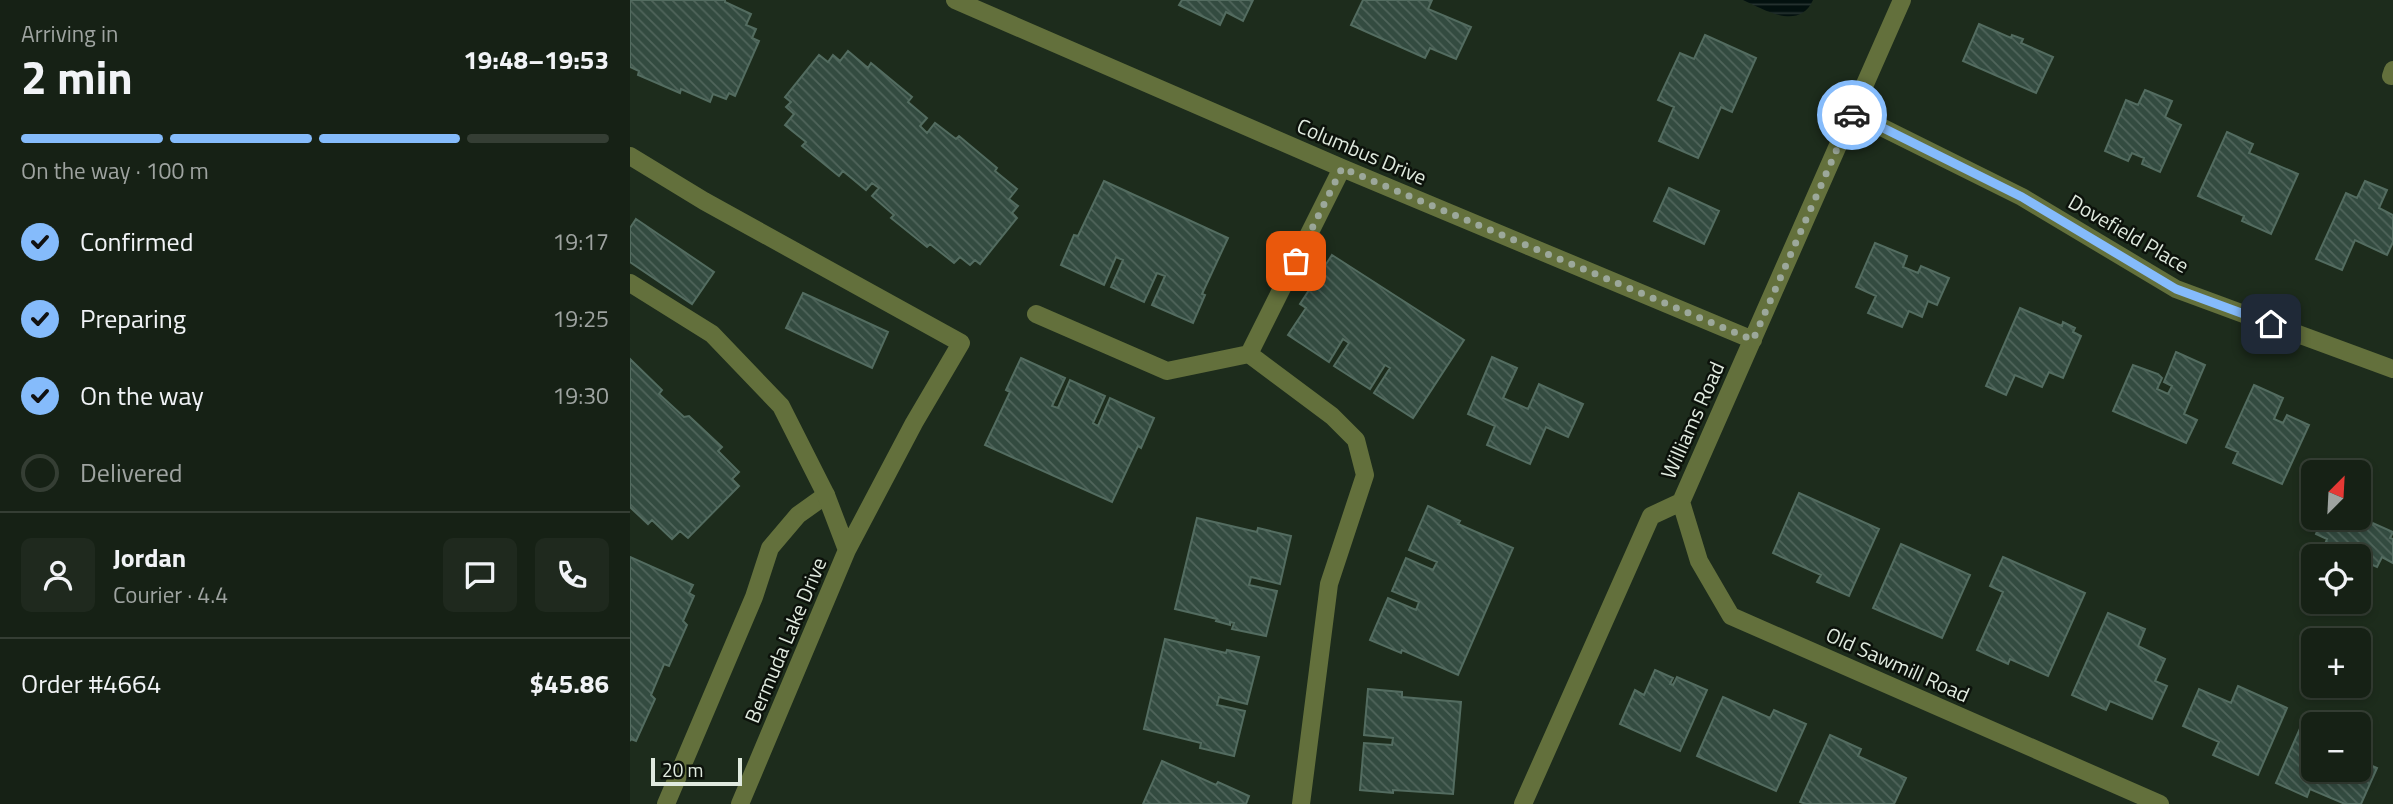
<!DOCTYPE html>
<meta charset="utf-8">
<style>
:root{--surface:#162115;--page:#1f291e;--text:#f1f3f6;--muted:#9ea3a0;--line:#353e34;--accent:#85bbfb}
body{margin:0;font-family:"Titillium Web",sans-serif;background:var(--page);color:var(--text);height:100vh;display:flex;flex-direction:column;font-size:26px;white-space:nowrap}
*{box-sizing:border-box;margin:0}
p{font-size:23px;color:var(--muted)}
.icon{flex:none;width:38px;height:38px;fill:none;stroke:currentColor;stroke-width:2;stroke-linecap:round;stroke-linejoin:round}
.map{position:relative;flex:1;overflow:hidden}
.drawer{display:flex;flex-direction:column;background:var(--surface);width:630px}
.drawer>*{flex:none}
.needle{width:46px;rotate:24deg}
.fabs{position:absolute;left:1671px;top:460px;display:grid;gap:14px}
.fabs a{display:grid;place-items:center;width:70px;height:70px;border-radius:10px;background:var(--surface);box-shadow:0 4px 10px #0003,0 0 0 2px var(--line);font-size:35px}
.scale{position:absolute;left:21px;bottom:18px;width:91px;box-sizing:border-box;padding-left:7px;border:4px solid #e0eadf;border-top:0;font-size:19px;line-height:24px;white-space:nowrap;color:#e0eadf;-webkit-text-stroke:5px #0c120b;paint-order:stroke}
.pin{position:absolute;display:grid;place-items:center;width:60px;height:60px;color:#fff;margin:-30px;border-radius:14px;box-shadow:0 4px 10px #0006}
.courier{position:absolute;display:grid;place-items:center;width:70px;height:70px;margin:-35px;border:5px solid #85bbfb;border-radius:50%;background:#fff;color:#222;box-shadow:0 2px 9px #0007}
.head em{font-style:normal;font-weight:700}
.head div{display:flex;flex-direction:column-reverse}
.head{display:flex;align-items:center;justify-content:space-between;height:119px;padding:0 21px}
h1{font-size:46px;font-weight:700;line-height:52px}
.bar{display:grid;grid-template-columns:repeat(4,1fr);gap:10px 7px;align-content:center;height:84px;padding:0 21px}
.bar i{height:9px;border-radius:5px;background:var(--line)}
.bar .selected{background:var(--accent)}
.bar p{grid-column:span 4}
.line{display:flex;align-items:center;gap:18px;padding:0 21px;border-top:2px solid var(--line)}
.line div{flex:1}
.round{display:grid;place-items:center;flex:none;width:74px;height:74px;border-radius:10px;background:var(--page)}
ol{padding:0 21px;list-style:none}
li{display:flex;align-items:center;gap:21px;height:77px}
li p{margin-inline-start:auto}
li .icon{padding:7px;border-radius:50%;background:var(--accent);color:#111;stroke-width:4}
li:last-child{color:var(--muted)}
li i{width:38px;height:38px;border:4px solid var(--line);border-radius:50%}
main{display:flex;flex:1;min-height:0}
.map>svg:first-child{display:block}
.water{fill:url(#water-rules)}
.building{fill:url(#building-back-hatch);stroke:#536c60;stroke-width:2}
.lines{fill:none;stroke-linecap:round;stroke-linejoin:round}
.lane{stroke:#63703c;stroke-width:18}
.street{stroke:#63703c;stroke-width:18}
.done{stroke:#9ca89b;stroke-width:7;stroke-dasharray:0 12.6}
.route{stroke:#85bbfb;stroke-width:9}
.labels{text-anchor:middle;dominant-baseline:central;stroke-width:5;stroke-linejoin:round;paint-order:stroke}
.street-label{font-size:21px;fill:#e0eadf;stroke:#0c120b}
</style>
<main>
<section class="drawer">
<div class="head"><div><h1>2 min</h1><p>Arriving in</p></div><em>19:48–19:53</em></div>
<div class="bar"><i class="selected"></i><i class="selected"></i><i class="selected"></i><i></i><p>On the way · 100 m</p></div>
<ol>
<li><svg class="icon" aria-label="check" viewBox="0 0 24 24"><path d="M5 12l5 5 9-10"/></svg>Confirmed<p>19:17</p></li>
<li><svg class="icon" aria-label="check" viewBox="0 0 24 24"><path d="M5 12l5 5 9-10"/></svg>Preparing<p>19:25</p></li>
<li><svg class="icon" aria-label="check" viewBox="0 0 24 24"><path d="M5 12l5 5 9-10"/></svg>On the way<p>19:30</p></li>
<li><i></i>Delivered</li>
</ol>
<div class="line" style="height:126px"><a class="round"><svg class="icon" aria-label="person" viewBox="0 0 24 24"><circle cx="12" cy="8" r="4"/><path d="M4 21q1-7 8-7t8 7"/></svg></a><div><b>Jordan</b><p>Courier · 4.4</p></div><a class="round"><svg class="icon" aria-label="chat" viewBox="0 0 24 24"><path d="M4 5h16v11H9l-5 4z"/></svg></a><a class="round"><svg class="icon" aria-label="phone" viewBox="0 0 24 24"><path d="M5 4h4l2 5-3 2q2 4 5 5l2-3 5 2v4C11 20 4 13 5 4z"/></svg></a></div>
<div class="line" style="height:91px"><div>Order #4664</div><b>$45.86</b></div>
</section>
<div class="map">
<svg width="1763" height="804" viewBox="0 0 1763 804">
<defs>
<pattern id="water-rules" width="6" height="5" patternUnits="userSpaceOnUse" patternTransform="scale(1.75)"><rect width="6" height="5" fill="#03110f"/><path d="M0 2.5h6" fill="none" stroke="#273432"/></pattern>
<pattern id="building-back-hatch" width="6" height="6" patternUnits="userSpaceOnUse" patternTransform="scale(1.75)"><rect width="6" height="6" fill="#334b40"/><path d="M-1 5l2 2M0 0l6 6M5-1l2 2" fill="none" stroke="#50655b"/></pattern>
</defs>
<rect width="100%" height="100%" fill="#1d2c1c"/>
<!-- water -->
<path class="water" d="M1113,0h70c-14,31 -48,10 -70,0z"/>
<!-- building -->
<path class="building" d="M0,0h95v2l26,12 -5,11 10,4 -4,9 7,3 -24,55 -6,-3 -3,6 -13,-5 -3,8 -29,-13 -1,4 -42,-18 1,-4 -9,-4z
M552,0h71l-10,21 -17,-9 -6,13 -41,-20z
M733,0h69l-4,9 43,18 -15,32 -26,-11 -5,10 -74,-33z
M1349,24l32,14 1,-3 11,4 -2,4 32,14 -17,36 -73,-32z
M1075,35l51,23 -24,54 -11,-5 -23,51 -39,-17 15,-34 -16,-7 22,-47 14,6z
M218,51l20,17 3,-5 41,34 -4,5 19,16 -7,8 7,7 8,-10 21,16 3,-3 38,32 -2,3 22,18 -8,10 9,7 -6,7 5,5 -37,46 -5,-4 -5,5 -10,-8 -6,6 -24,-19 -3,3 -36,-29 3,-3 -22,-19 7,-8 -7,-5 -6,7 -23,-19 -4,5 -37,-30 4,-4 -21,-17 9,-11 -8,-7 5,-5 -6,-5 34,-42 9,7 5,-7 7,6z
M1515,90l27,11 -7,16 16,8 -21,47 -18,-8 2,-6 -12,-5 -4,8 -23,-10 21,-51 12,5z
M1597,132l26,12 -4,9 49,21 -27,60 -29,-13 2,-5 -46,-20z
M474,181l124,57 -26,56 3,1 -12,28 -41,-18 13,-29 -8,-3 -13,29 -33,-15 12,-27 -7,-3 -12,28 -43,-20 13,-30 4,1z
M1735,181l22,9 -8,18 14,7v27l-6,13 -32,-15 -13,30 -26,-11 30,-66 11,5z
M1039,188l50,23 -15,33 -50,-23z
M6,219l78,53 -22,32 -62,-42v-34z
M1245,243l32,13 -4,11 15,6 3,-7 28,12 -12,27 -9,-4 -6,16 -13,-6 -7,16 -34,-14 8,-17 -20,-9z
M702,255l132,85 -51,78 -39,-25 16,-25 -5,-3 -15,24 -36,-23 15,-23 -6,-4 -14,23 -41,-27 18,-27 -6,-4z
M173,293l85,39 -16,36 -86,-40z
M1390,308l42,18 1,-4 12,6 -2,4 8,4 -18,42 -14,-6 -7,15 -27,-12 -9,20 -20,-9z
M1546,352l29,13 -21,49 13,6 -11,23 -73,-32 20,-46 25,9 4,4 -5,11 11,5 4,-8 -8,-4z
M862,357l25,11 -14,30 25,11 11,-25 44,20 -15,33 -22,-10 -16,37 -43,-19 8,-19 -27,-12z
M391,358l44,20 -13,28 6,2 12,-28 35,16 -12,27 5,3 12,-28 44,20 -13,30 -3,-2 -26,56 -127,-57 25,-53 -4,-2z
M0,359l32,31 -3,4 25,23 5,-1 33,31 -4,4 21,21 -7,7 7,7 -51,52 -8,-7 -8,8 -20,-19 -4,4 -18,-17z
M1624,385l29,13 -9,21 9,4 4,-8 22,10 -27,59 -49,-21 5,-11 -12,-5z
M1169,493l80,36 -30,67 -32,-14 4,-7 -48,-22z
M798,506l32,15 -2,3 55,24 -55,127 -56,-25 -1,3 -31,-13 18,-42 28,12 3,-8 -27,-11 14,-33 27,12 4,-8 -28,-12z
M1729,517l34,15 -3,6 3,1v24l-11,-6 -5,10 -18,-8v-3h-6l-28,-12 2,-5 -11,-5 7,-16z
M567,518l60,14 1,-4 33,8 -11,48 -29,-7 -2,8 28,6 -11,45 -34,-7 2,-6 -4,-1v3l-14,-4 1,-2 -42,-10z
M1271,544l69,31 -28,63 -69,-30z
M0,557l63,28 -4,8 5,3 -11,25 4,4 -18,41 -5,-2 -13,31 4,4 -19,42 -5,-2 -1,2z
M1373,557l82,36 -37,83 -38,-17 -2,5 -31,-14 26,-58 -13,-6z
M1478,613l37,16 -7,17 27,13 -10,22 12,5 -15,33 -42,-18 -4,9 -34,-15z
M535,639l61,14 1,-3 32,7 -12,47 -28,-7 -2,8 28,6 -11,45 -34,-8 1,-5 -57,-14z
M1025,670l18,8 -3,6 3,1 4,-8 30,13 -27,61 -60,-27 15,-34 9,5z
M1608,686l49,22 -29,67 -45,-20 6,-13 -36,-16 16,-37 32,14z
M738,689l34,3v5l59,5 -8,92 -60,-4v3l-33,-3 4,-47 28,2 1,-7 -29,-3z
M1093,697l47,21 4,-8 32,14 -30,67 -79,-35z
M1675,717l17,7h-8v46h45v-10l18,8 -16,36h-16l-35,-15 -3,8 -31,-14z
M1200,735l31,14 -3,7 48,22 -12,26h-88l-6,-2z
M532,761l54,24 2,-3 31,14 -3,8h-103z"/>
<g class="lines">
<!-- lane -->
<path class="lane" d="M36,804l88,-207 16,-49 28,-33 28,-20"/>
<!-- street -->
<path class="street" d="M325,0l387,168 411,172
M1761,76l2,-6
M1223,113l169,84 154,92 217,80
M0,156l74,45 257,142 -47,80 -67,127
M0,283l82,51 69,72 45,89 21,55 -107,254
M406,314l131,57 82,-17
M619,354l83,62 24,24 9,35 -36,109 -28,220
M619,354l93,-186
M1051,502l18,59 32,55 429,188
M893,804l128,-288 30,-14 221,-502"/>
</g>
<g class="lines">
<!-- done -->
<path class="done" d="M666,261l46,-93 411,172 99,-225"/>
<!-- route -->
<path class="route" d="M1222,115l1,-2 169,84 154,92 95,35"/>
</g>
<g class="labels">
<!-- street labels -->
<g class="street-label">
<text transform="translate(732 151) rotate(23)">Columbus Drive</text>
<text transform="translate(1499 233) rotate(30)">Dovefield Place</text>
<text transform="translate(1062 420) rotate(-66)">Williams Road</text>
<text transform="translate(155 640) rotate(-67)">Bermuda Lake Drive</text>
<text transform="translate(1268 664) rotate(24)">Old Sawmill Road</text>
</g>
</g>
</svg>
<div class="fabs">
<a><svg class="needle" viewBox="-14 -14 28 28"><path d="M0-13l5 13h-10z" fill="#e53935"/><path d="M0 13l5-13h-10z" fill="#9ea3a0"/></svg></a>
<a><svg class="icon" aria-label="locate" viewBox="0 0 24 24"><circle cx="12" cy="12" r="6"/><path d="M12 2v4M12 18v4M2 12h4M18 12h4"/></svg></a>
<a>+</a>
<a>−</a>
</div>
<div class="scale">20 m</div>
<div class="pin" style="left:666px;top:261px;background:#ea580c"><svg class="icon" aria-label="bag" viewBox="0 0 24 24"><path d="M5 8h14l-1 12H6zM9 8a3 3 0 0 1 6 0"/></svg></div>
<div class="pin" style="left:1641px;top:324px;background:#1f2937"><svg class="icon" aria-label="home" viewBox="0 0 24 24"><path d="M3 11l9-7 9 7M6 9v11h12V9"/></svg></div>
<div class="courier" style="left:1222px;top:115px"><svg class="icon" aria-label="car" viewBox="0 0 24 24"><path d="M5 17H2v-5l4-1 3-4h7l3 4 3 1v5h-3M9 17h6M6 11h13"/><circle cx="7" cy="17" r="2"/><circle cx="17" cy="17" r="2"/></svg></div>
</div>
</main>
